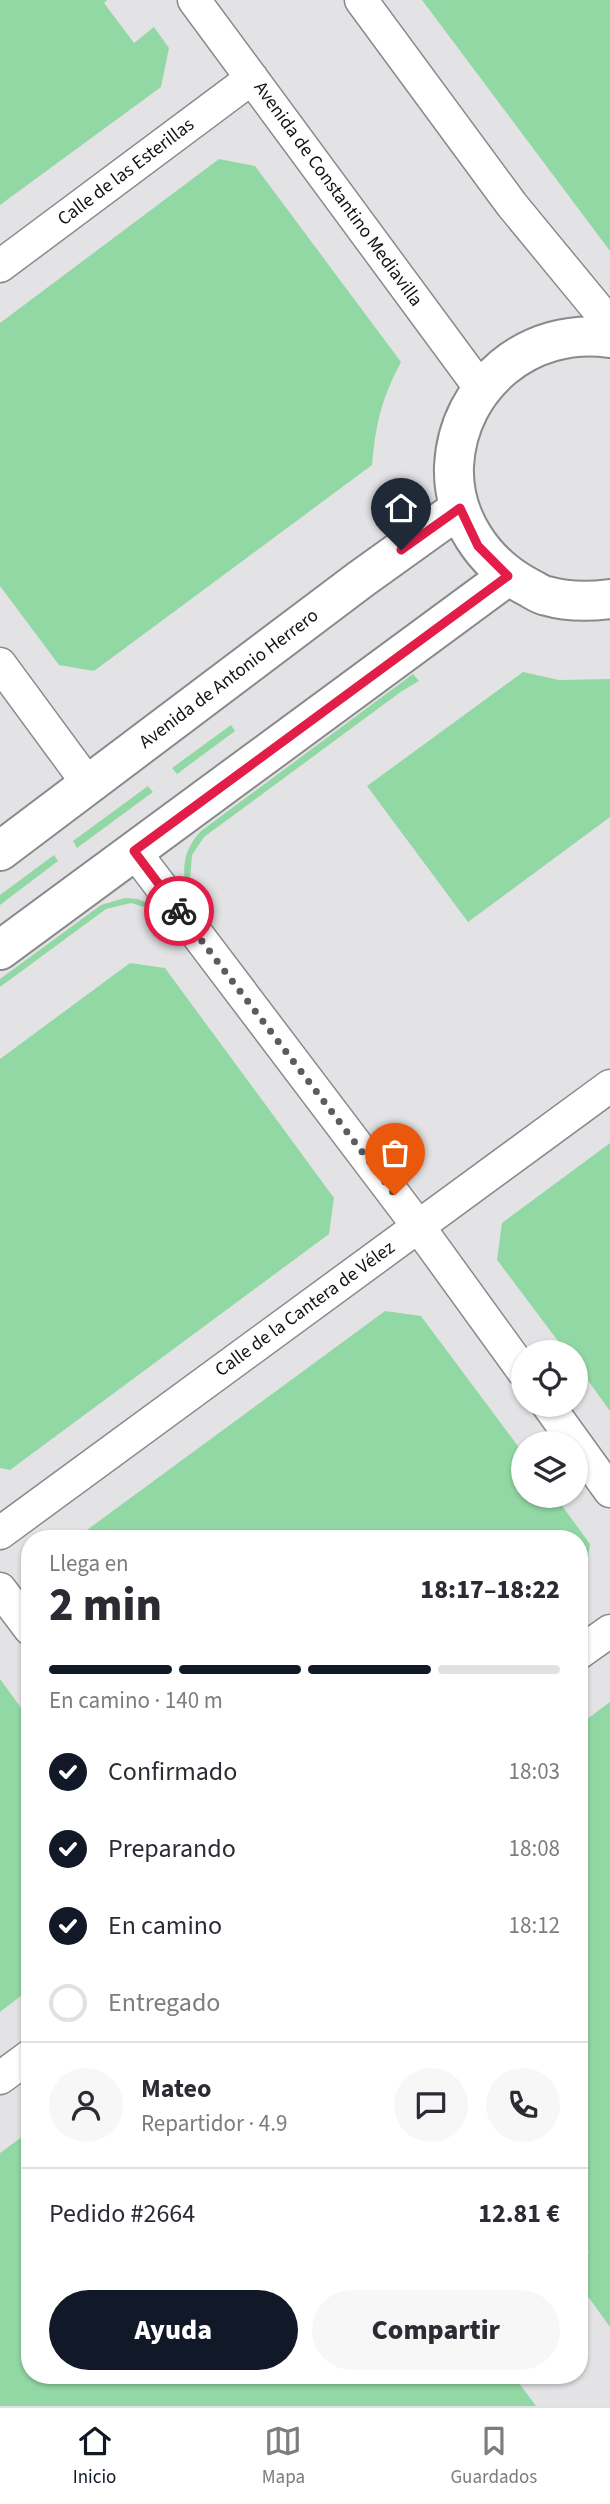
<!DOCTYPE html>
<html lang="es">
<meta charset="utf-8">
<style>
:root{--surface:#fff;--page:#f7f7f7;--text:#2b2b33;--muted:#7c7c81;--line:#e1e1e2;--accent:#111827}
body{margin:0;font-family:"Source Sans 3",sans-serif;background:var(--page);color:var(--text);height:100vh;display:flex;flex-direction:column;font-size:26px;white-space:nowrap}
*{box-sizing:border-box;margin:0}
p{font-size:23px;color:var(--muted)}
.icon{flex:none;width:38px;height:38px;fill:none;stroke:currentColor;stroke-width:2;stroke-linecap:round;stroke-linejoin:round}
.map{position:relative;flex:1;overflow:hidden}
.sheet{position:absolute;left:21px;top:1530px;width:567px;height:854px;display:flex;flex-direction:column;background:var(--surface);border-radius:28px;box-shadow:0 2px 5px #0004}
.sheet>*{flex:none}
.fabs{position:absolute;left:511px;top:1340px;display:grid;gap:14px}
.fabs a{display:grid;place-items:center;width:77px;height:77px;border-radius:50%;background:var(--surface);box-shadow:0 2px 5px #0004;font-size:35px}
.pin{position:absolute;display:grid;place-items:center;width:60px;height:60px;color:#fff;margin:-72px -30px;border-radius:50% 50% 50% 0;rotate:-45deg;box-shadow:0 0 7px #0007}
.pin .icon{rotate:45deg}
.courier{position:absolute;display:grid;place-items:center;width:70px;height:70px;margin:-35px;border:5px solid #e11d48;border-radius:50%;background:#fff;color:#222;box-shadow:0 2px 9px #0007}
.overview em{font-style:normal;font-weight:800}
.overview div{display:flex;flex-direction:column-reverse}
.overview{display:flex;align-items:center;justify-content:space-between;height:119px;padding:0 28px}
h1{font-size:46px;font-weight:800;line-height:52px}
.bar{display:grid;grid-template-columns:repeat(4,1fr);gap:10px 7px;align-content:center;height:84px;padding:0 28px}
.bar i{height:9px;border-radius:5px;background:var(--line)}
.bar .selected{background:var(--accent)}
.bar p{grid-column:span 4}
.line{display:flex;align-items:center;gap:18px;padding:0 28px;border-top:2px solid var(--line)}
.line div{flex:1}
.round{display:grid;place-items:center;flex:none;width:74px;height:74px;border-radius:37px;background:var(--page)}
ol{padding:0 28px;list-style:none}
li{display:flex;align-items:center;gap:21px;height:77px}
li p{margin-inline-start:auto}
li .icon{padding:7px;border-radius:50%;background:var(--accent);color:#fff;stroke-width:4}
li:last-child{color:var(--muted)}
li i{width:38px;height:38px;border:4px solid var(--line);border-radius:50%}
.button{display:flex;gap:14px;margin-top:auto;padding:14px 28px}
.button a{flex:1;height:80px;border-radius:42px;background:var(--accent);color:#fff;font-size:28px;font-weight:800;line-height:80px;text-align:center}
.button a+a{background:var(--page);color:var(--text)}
.dock{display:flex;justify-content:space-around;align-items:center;height:98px;border-top:2px solid var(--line);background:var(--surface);font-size:19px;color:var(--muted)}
.dock a{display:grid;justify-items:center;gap:4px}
.dock .selected{color:var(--accent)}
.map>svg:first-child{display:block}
.green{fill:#92d8a4}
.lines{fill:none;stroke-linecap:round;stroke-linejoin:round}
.street-casing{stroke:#8a8a8d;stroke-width:35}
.secondary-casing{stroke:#8a8a8d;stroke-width:42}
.street{stroke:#fff;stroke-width:32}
.secondary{stroke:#fff;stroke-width:38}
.done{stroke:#5c5c5e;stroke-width:7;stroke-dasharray:0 12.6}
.route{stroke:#e11d48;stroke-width:9}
.labels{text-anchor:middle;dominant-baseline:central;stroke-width:7;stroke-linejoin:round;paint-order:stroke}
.street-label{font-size:19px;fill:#131315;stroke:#fff}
</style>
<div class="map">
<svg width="610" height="2406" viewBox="0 0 610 2406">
<rect width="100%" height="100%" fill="#e3e3e6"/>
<!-- green -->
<path class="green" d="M0,0h107l-3,3 30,40 20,-16 15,21 -8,39 -161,118z
M422,0h188v251z
M219,159l36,7 146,196c-20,38 -25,61 -29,103l-278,206 -35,-6 -59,-79v-263z
M523,672l36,8 51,-1v138l-142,105 -101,-136z
M413,674l6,7 -17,10 -198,146 -12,18 -2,25 -5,1c-3,-20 2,-35 16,-50z
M231,725l4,6 -58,43 -5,-6z
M148,786l5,6 -76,56 -4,-7z
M54,855l4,6 -58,44v-10z
M125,898l13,1 14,6 -2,4 -19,-6 -25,6 -106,78v-8l101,-74z
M130,963l35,5 169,230 -5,36 -319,236 -10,-2v-409z
M610,1143v268l-34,-47v-11h-9l-70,-93 5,-37z
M385,1311l36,5 102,137v43h32l35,48 -5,36 -6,4v-46h-503z
M0,1679l30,41v269l-30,23z
M610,1702v625l-31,-43v-24l10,-8 -10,-13v-514z
M30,2131v244h483l23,31h-536v-253z"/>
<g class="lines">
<defs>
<path id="street" d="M194,0l287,389
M361,0l151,205 98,119
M0,266l252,-188
M0,664l89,121
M134,851l284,375 105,145
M548,1405l62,86
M0,1533l610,-447
M0,1589l30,40
M579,1653l31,-22
M0,2078l30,-22"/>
<path id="secondary" d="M610,338c-80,-12 -152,47 -156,128 -2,52 30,98 74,121 6,3 12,8 19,9 21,6 41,6 63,3
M0,851l361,-272 99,-71
M0,950l508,-374"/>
</defs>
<!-- street casing -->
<use href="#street" class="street-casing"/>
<!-- secondary casing -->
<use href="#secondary" class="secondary-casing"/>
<!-- street -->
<use href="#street" class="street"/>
<!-- secondary -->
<use href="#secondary" class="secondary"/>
</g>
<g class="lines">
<!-- done -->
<path class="done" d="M179,911l216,284"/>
<!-- route -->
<path class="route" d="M179,911l-45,-60 374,-275 -30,-30 -18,-38 -59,42"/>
</g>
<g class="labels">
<!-- street labels -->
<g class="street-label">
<text transform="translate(126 172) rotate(-37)">Calle de las Esterillas</text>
<text transform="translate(338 194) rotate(54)">Avenida de Constantino Mediavilla</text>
<text transform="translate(229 679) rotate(-37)">Avenida de Antonio Herrero</text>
<text transform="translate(305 1309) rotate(-36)">Calle de la Cantera de Vélez</text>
</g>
</g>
</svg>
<div class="fabs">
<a><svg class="icon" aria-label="locate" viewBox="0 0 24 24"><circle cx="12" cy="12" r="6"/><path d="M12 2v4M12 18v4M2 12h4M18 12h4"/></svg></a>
<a><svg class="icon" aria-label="layers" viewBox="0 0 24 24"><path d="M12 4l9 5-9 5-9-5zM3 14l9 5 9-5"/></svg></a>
</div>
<div class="pin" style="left:395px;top:1195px;background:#ea580c"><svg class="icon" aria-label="bag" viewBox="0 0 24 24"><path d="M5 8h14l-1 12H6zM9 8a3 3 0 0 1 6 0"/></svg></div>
<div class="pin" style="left:401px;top:550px;background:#1f2937"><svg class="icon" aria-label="home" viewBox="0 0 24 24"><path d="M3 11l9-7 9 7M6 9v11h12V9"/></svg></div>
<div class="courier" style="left:179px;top:911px"><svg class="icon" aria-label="bike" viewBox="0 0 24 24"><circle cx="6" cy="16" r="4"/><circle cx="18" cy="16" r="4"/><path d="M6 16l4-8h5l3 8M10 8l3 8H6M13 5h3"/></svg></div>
<section class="sheet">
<div class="overview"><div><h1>2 min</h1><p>Llega en</p></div><em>18:17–18:22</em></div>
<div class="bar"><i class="selected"></i><i class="selected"></i><i class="selected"></i><i></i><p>En camino · 140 m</p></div>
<ol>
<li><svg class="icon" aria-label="check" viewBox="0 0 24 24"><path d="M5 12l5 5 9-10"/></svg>Confirmado<p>18:03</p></li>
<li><svg class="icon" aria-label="check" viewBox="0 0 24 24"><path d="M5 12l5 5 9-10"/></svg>Preparando<p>18:08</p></li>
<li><svg class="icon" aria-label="check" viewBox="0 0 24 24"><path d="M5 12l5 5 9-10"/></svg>En camino<p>18:12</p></li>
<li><i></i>Entregado</li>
</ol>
<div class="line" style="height:126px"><a class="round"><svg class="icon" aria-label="person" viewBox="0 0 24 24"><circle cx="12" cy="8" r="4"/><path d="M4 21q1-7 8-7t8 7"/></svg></a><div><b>Mateo</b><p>Repartidor · 4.9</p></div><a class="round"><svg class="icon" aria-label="chat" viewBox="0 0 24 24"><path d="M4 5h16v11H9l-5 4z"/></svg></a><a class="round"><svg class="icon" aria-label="phone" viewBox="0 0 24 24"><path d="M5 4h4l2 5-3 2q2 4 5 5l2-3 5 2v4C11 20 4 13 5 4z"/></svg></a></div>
<div class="line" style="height:91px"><div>Pedido #2664</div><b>12.81 €</b></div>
<div class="button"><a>Ayuda</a><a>Compartir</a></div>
</section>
</div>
<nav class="dock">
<a class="selected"><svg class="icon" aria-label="home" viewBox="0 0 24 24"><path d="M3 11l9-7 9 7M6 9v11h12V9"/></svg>Inicio</a>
<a><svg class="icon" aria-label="map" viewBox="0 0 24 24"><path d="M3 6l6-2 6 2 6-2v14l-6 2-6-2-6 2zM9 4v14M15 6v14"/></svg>Mapa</a>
<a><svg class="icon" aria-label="saved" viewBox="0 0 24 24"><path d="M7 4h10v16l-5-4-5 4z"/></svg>Guardados</a>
</nav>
